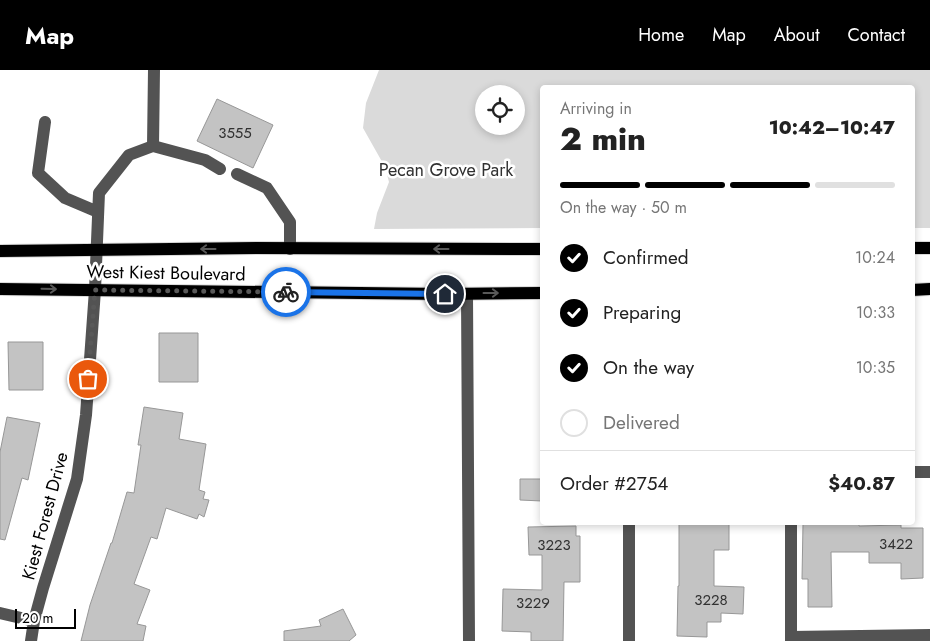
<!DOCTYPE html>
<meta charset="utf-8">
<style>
:root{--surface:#fff;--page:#f2f2f2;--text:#222;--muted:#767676;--line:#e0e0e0;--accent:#000}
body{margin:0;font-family:Jost,sans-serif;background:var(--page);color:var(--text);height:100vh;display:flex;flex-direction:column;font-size:19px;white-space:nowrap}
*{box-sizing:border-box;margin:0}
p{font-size:16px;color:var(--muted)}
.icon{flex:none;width:28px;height:28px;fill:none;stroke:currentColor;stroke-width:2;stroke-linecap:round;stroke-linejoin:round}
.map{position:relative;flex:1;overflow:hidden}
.sheet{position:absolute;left:540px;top:15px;width:375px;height:440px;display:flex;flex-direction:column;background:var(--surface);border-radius:5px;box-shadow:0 2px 8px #0003}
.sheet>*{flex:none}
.tools{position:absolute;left:475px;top:15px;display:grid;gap:10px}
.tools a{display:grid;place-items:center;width:50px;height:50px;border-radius:50%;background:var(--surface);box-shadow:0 2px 8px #0003;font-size:25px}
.scale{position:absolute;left:15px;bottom:12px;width:61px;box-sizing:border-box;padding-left:5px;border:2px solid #000;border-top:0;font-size:14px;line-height:18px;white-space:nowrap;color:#000;-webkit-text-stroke:4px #fff;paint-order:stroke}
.pin{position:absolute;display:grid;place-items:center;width:42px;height:42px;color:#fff;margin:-21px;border:2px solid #fff;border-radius:50%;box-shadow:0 1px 5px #0007}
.courier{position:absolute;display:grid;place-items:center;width:50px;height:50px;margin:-25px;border:4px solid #1a73e8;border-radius:50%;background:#fff;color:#222;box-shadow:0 1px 6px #0007}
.headline em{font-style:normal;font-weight:800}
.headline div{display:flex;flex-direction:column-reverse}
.headline{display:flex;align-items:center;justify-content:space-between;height:85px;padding:0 20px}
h1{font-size:32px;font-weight:800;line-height:38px}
.bar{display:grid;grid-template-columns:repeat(4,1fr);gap:8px 5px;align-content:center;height:60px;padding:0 20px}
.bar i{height:6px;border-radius:4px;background:var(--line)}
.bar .current{background:var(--accent)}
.bar p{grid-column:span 4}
.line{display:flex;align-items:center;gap:12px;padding:0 20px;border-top:1px solid var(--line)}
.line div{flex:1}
ol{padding:0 20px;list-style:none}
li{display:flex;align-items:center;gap:15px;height:55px}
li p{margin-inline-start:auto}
li .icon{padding:5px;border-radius:50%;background:var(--accent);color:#fff;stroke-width:4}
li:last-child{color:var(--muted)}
li i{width:28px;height:28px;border:2px solid var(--line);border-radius:50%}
header{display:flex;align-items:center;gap:30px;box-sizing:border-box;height:70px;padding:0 25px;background:var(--accent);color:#fff}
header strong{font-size:24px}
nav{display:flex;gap:28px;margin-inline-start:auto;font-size:18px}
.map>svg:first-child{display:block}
.green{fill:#dadada;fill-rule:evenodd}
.building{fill:#c3c3c3;stroke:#979797}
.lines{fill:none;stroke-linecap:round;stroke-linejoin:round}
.major-casing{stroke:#dbdbdb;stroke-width:14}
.minor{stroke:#535353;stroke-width:12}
.major{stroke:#000;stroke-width:12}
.oneway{stroke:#595959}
.done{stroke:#595959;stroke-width:5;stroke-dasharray:0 9}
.route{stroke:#1a73e8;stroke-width:6}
.labels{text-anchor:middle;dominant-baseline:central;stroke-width:5;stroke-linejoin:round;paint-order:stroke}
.number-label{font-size:15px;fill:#313131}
.park-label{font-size:18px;fill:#313131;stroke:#fff}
.street-label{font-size:18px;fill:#000;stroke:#fff}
</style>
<header>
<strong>Map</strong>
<nav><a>Home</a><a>Map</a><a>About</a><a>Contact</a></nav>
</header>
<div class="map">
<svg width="930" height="571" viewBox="0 0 930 571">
<rect width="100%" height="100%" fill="#fff"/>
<!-- green -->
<path class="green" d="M379,0h551v158h-17l-1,-140h-370v140l-168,1 3,-16 12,-31 -4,-15 -22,-39 3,-25zM484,24h32v32h-32z"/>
<!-- building -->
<path class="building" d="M217,29l56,26 -20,43 -56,-27z
M159,263h39v49h-39z
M8,272h35v48h-34z
M144,337l39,6 -4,26 27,5 -7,46 6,2 -2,7 6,1 -5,17 -5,-3 -2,5 -31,-11 -9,31 -6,-2 -17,47 16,6 -13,34 9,2 -3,15h-62l9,-36 21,-62h1l15,-51 7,1 7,-48h-3z
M7,347l33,6 -12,57 -6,-2 -17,62 -5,-1v-87z
M520,409h22v22l-22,-1z
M679,452h50v28h-15v36l30,1 -1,27 -22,-1v9h-14v15l-30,-1 1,-50h1z
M803,454h56v2l42,-1v3h22v50l-22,1v-16h-32v-11h-38l1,55h-24v-28h-6z
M576,456v10h4v46h-16l-1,59h-32v-9l-29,-1 1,-42 39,1v-35h-13l-1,-28z
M343,539l13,26 -7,6h-65v-10l37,-5 -2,-6z"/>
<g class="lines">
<defs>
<path id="major" d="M912,178h18
M0,181l257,-3 285,1
M0,219l445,5 97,-1
M912,220l18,-1"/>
</defs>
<!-- major casing -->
<use href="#major" class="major-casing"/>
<!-- minor -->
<path class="minor" d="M45,52l-7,51 27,25 33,14
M153,76l1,-76
M237,104l30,14 23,34v27
M467,224l2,347
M912,402h18
M629,452v119
M0,543l34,8
M791,567l139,-2
M31,571l3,-20 9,-33 34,-109 9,-64 9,-125 4,-97 30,-38 24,-9 52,14 15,9
M791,571v-119"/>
<!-- major -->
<use href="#major" class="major"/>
</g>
<!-- one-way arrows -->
<defs><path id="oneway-shaft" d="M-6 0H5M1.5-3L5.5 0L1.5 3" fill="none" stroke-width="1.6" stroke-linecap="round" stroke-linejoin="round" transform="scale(1.25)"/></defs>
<g class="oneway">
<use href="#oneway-shaft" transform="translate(208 179) rotate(180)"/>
<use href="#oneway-shaft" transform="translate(441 179) rotate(-180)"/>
<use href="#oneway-shaft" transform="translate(49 219) rotate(1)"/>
<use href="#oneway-shaft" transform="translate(491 223)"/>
</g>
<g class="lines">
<!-- done -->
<path class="done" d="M88,309l7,-89 191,2"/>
<!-- route -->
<path class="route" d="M286,222l159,2"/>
</g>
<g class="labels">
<!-- number labels -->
<g class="number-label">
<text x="235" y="63">3555</text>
<text x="896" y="474">3422</text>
<text x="554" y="475">3223</text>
<text x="711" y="530">3228</text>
<text x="533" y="533">3229</text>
</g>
<!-- park labels -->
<g class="park-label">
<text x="446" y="100">Pecan Grove Park</text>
</g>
<!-- street labels -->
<g class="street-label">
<text transform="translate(166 203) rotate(1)">West Kiest Boulevard</text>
<text transform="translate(45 446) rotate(-75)">Kiest Forest Drive</text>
</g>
</g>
</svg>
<div class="tools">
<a><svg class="icon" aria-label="locate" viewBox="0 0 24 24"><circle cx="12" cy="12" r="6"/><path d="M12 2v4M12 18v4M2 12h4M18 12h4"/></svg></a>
</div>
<div class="scale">20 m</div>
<div class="pin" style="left:88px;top:309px;background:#ea580c"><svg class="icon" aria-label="bag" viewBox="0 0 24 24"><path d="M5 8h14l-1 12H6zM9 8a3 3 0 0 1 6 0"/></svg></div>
<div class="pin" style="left:445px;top:224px;background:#1f2937"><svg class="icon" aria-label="home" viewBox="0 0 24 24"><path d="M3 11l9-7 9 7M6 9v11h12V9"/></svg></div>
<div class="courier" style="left:286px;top:222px"><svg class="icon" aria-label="bike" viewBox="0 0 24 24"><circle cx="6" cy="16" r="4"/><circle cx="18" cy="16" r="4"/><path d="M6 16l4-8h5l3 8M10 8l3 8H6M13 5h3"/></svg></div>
<section class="sheet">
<div class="headline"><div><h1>2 min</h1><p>Arriving in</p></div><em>10:42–10:47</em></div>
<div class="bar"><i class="current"></i><i class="current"></i><i class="current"></i><i></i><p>On the way · 50 m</p></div>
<ol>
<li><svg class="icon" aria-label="check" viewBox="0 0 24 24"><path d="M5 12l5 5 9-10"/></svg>Confirmed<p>10:24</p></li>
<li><svg class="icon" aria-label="check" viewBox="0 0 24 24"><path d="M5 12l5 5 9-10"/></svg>Preparing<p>10:33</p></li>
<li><svg class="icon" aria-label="check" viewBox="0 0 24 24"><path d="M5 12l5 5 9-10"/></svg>On the way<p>10:35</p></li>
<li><i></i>Delivered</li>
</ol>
<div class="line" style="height:65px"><div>Order #2754</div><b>$40.87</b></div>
</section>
</div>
